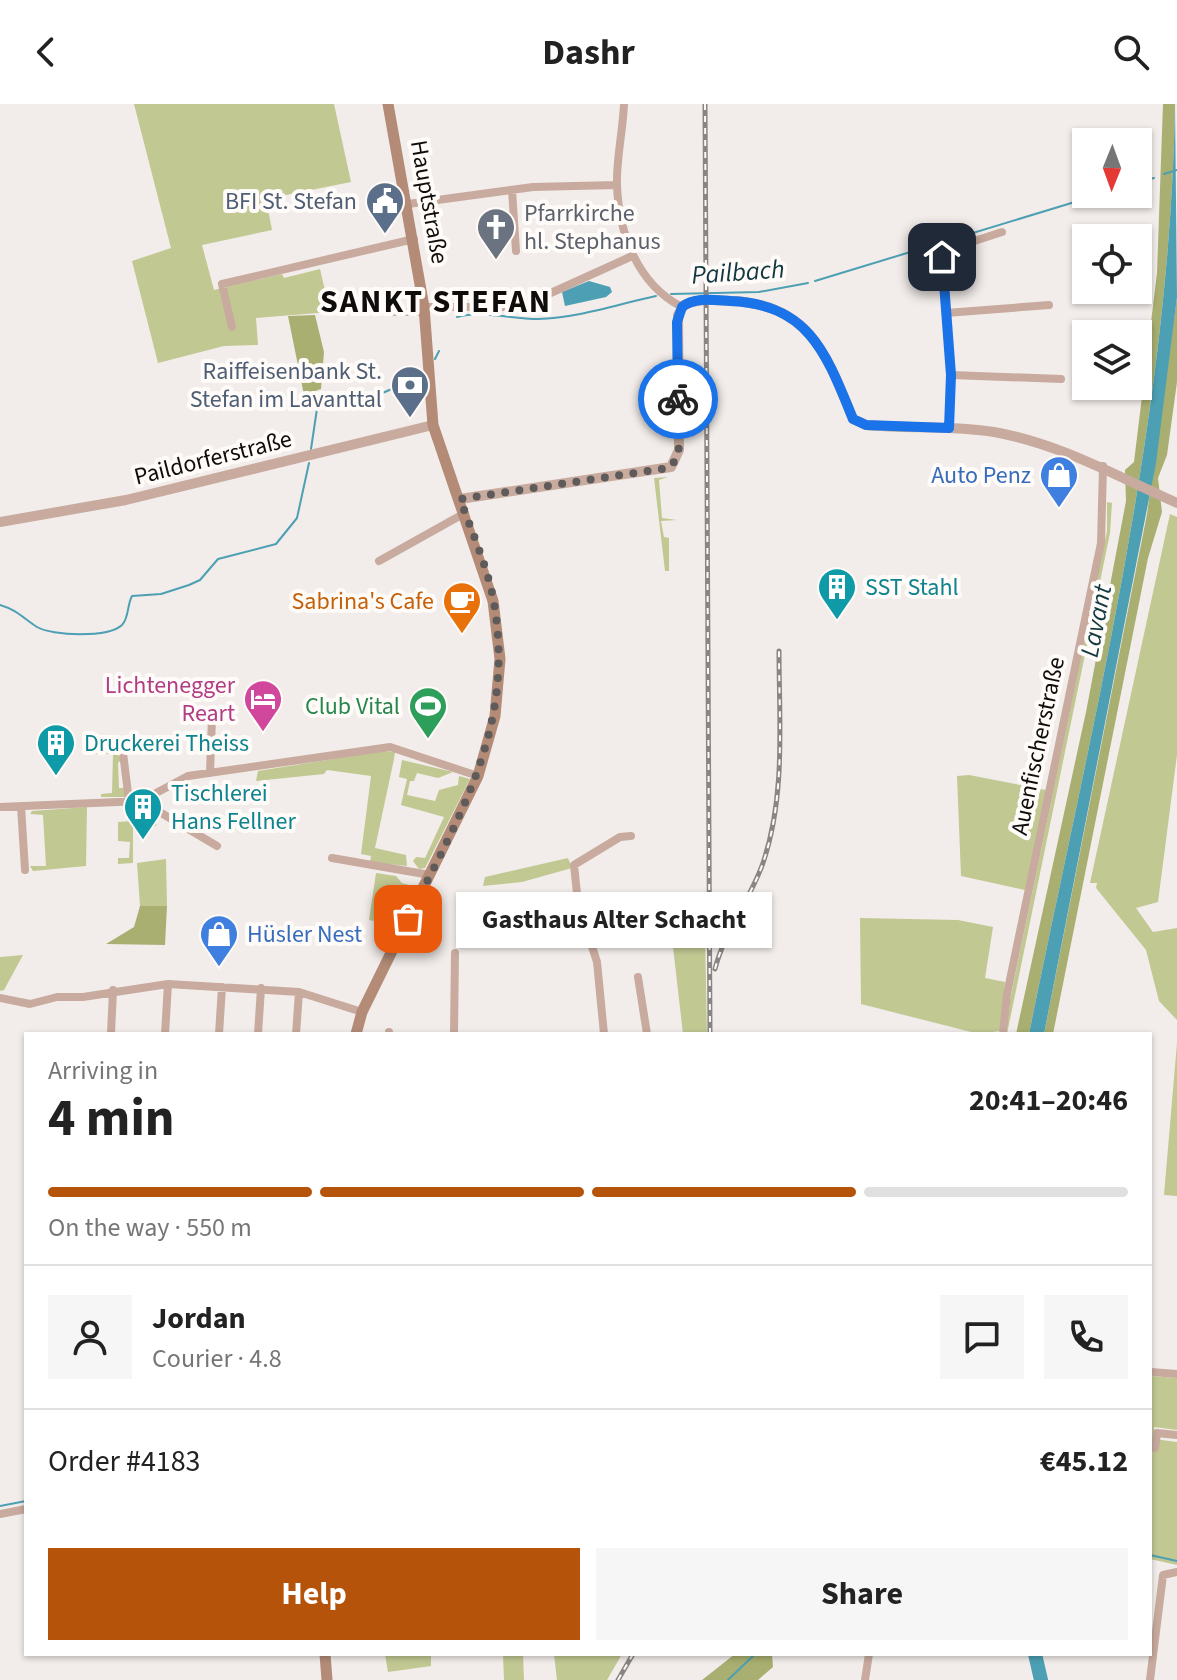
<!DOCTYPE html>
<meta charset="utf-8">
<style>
:root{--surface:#fff;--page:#f6f6f6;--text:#222;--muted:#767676;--line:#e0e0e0;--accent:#b45309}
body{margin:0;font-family:"Source Sans 3",sans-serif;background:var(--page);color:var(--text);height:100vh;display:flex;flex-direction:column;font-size:30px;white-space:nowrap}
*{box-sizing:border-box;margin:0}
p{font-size:26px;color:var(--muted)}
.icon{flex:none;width:44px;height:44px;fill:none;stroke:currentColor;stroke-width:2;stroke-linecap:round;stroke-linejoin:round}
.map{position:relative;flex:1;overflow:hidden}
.sheet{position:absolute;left:24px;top:928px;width:1128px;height:624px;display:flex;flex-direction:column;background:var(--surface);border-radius:0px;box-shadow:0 2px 6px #0004}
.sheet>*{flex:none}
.needle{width:52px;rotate:181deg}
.tools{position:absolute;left:1072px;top:24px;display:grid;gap:16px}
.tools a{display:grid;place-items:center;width:80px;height:80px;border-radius:0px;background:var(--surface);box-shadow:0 2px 6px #0004;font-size:40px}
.pin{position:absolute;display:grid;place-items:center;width:68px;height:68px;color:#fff;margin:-34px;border-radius:16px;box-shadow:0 4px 12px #0006}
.courier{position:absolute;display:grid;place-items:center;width:80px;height:80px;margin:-40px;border:6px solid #1a73e8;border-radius:50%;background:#fff;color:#222;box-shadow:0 2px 10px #0007}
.bubble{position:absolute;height:56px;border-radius:0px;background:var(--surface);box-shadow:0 2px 6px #0004;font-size:26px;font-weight:700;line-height:56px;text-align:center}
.head em{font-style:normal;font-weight:700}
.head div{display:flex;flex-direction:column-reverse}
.head{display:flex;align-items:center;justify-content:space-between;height:136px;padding:0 24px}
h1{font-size:52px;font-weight:700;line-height:60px}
.bar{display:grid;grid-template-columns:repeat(4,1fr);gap:12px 8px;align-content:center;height:96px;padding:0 24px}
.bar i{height:10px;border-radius:6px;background:var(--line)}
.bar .current{background:var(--accent)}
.bar p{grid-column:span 4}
.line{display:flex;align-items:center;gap:20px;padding:0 24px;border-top:2px solid var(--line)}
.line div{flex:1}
.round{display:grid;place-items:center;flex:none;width:84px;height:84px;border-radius:0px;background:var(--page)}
.cta{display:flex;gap:16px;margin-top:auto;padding:16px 24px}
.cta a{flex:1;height:92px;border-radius:0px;background:var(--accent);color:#fff;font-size:32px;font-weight:700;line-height:92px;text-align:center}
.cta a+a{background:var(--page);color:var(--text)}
header{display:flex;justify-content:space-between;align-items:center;height:104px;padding:0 24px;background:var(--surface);font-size:36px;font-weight:700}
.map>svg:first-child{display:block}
.green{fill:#c1c892}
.forest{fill:#a8af70}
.water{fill:#4d9fb3}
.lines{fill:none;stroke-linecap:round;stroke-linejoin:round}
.stream{stroke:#4d9fb3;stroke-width:2}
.river{stroke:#4d9fb3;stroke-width:14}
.minor{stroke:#c8ab9e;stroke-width:8}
.tertiary{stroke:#c8ab9e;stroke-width:10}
.secondary{stroke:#b38b77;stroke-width:11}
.rail-casing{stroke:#898583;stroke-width:5}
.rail{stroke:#fefbf8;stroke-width:2;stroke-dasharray:6;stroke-linecap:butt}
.done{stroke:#5e5b5a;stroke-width:8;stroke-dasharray:0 14.4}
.route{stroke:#1a73e8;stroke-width:10}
.labels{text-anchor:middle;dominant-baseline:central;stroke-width:8;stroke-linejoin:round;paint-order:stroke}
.service-label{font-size:24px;fill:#4e5e75;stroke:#fefbf8;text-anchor:end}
.street-label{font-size:24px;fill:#0f0d0c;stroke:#fefbf8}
.worship-label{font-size:24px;fill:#5b616d;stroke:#fefbf8;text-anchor:start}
.shop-label{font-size:24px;fill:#366cbe;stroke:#fefbf8;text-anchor:end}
.culture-label{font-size:24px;fill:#0d838f;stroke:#fefbf8;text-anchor:start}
.food-label{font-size:24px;fill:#c56008;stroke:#fefbf8;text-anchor:end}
.hotel-label{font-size:24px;fill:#b23c85;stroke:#fefbf8;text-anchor:end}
.leisure-label{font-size:24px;fill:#27864d;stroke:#fefbf8;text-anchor:end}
.water-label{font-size:26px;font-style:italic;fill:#113841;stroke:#fefbf8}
.district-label{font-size:32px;font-weight:bold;letter-spacing:2px;fill:#0f0d0c;stroke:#fefbf8}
</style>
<header><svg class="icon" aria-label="back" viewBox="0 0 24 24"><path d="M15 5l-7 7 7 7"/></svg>Dashr<svg class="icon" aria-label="search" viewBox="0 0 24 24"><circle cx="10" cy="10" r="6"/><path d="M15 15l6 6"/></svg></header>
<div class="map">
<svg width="1177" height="1576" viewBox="0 0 1177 1576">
<rect width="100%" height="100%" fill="#f2edea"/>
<!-- green -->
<path class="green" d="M134,0h200l17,78 -85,17 6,31 -70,15 12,45 68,-16 2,4 36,-9 10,43 -74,6 2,27 -34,1 -66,17 -26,-102 39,-13z
M668,373l-9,3 3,38 15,2 -16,1 3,16 5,1v33h-4l-11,-93z
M1107,398l5,1 -2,30 -103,501 3,-34 97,-469z
M1170,410l7,3v238l-19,147 -22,6 17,24 24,-4v92l-18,-19 -13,-51 -50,-62 1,-5h-7z
M94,647h20l8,8 -4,4 1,25h6v9h-24v-3l11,-1 1,-39h-20z
M383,647l12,1 -1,7 -19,89 31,7 1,11 -37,-4 1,-6 -10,-2 10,-78 -44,-6 -3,4 -68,7 2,-10z
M402,656l51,12 -15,6 -21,-5 -3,8h-4l-3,14 28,6 4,-11 19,-5 1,-9 11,3 -45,89 -6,1 -6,-8 3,-4 9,1 19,-41 -43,-12 6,-26 -8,-2z
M969,671l77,15 -21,100 -64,-14 -4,-100z
M134,701l23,10 -1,11 -5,1 -1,-10h-13l-4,4v42l-15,1v-6h11l1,-16 -12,-1v-19l15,-1z
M87,703l-1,59 -53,5 -3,-5h16l-3,-51 -13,-1 2,-3z
M568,754l4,10 -50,14 -39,4 2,-9z
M166,755l1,47h-27l-3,-43z
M376,769l20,3 6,7 15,4 -20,38 -28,-5z
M860,814l98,2 35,7 -8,51 20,4 -5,49 -21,3 -118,-30z
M705,830l2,100h-24l-11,-96z
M23,851l-19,35 -4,1v-34z
M1177,939v153l-13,-1z
M1150,1272l27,2v52l-23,-3v12l23,3v123l-27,-6z
M385,1550h46v12l-43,6z
M503,1550h20l1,26h-20z
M554,1550h68l-15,26h-50z"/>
<!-- forest -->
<path class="forest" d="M1163,0h12c-5,314 -84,623 -146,930h-13l70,-322 40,-211 -1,-31 9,-8 23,-189z
M1177,193v85l-10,73 -9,23 4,34 -14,46 -95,476h-9l103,-520z
M315,211l9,37 -3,37 -17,6 -16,-79z
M140,802h27l-2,39 -59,-1 28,-17z
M735,1550h37l1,13 -15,13h-56z"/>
<!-- water -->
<path class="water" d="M1175,0l2,193 -21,166 -112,571h-15c62,-307 141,-616 146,-930z
M589,177l21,6 2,5 -6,5 -41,9 -3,-14z"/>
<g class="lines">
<!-- stream -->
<path class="stream" d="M1164,70l13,-4
M1138,78l16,-4
M815,177l286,-87
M671,190l88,-2 49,-9
M457,213c26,-7 54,2 81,2 40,-1 80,-15 118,-23
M435,255l4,-8
M311,345l7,-47 60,-7 41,-18
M0,501c17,5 23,13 37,22 15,9 71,11 85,-2 7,-7 5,-20 10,-29l29,-2 28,-9 11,-5 18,-21 58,-15 21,-26 12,-55
M0,1402l26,-5
M1150,1451l27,6
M728,1576l27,-26"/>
<!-- river -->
<path class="river" d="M1035,1550l6,26"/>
<!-- minor -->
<path class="minor" d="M624,0c-1,27 -8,55 -7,82 2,47 20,98 65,121
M512,86l4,61
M408,100l125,-17 84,-2
M424,203h89l29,-10 88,-40
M389,208h36
M946,209l103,-8
M232,223l-10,-43 192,-45
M951,271l110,4
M949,324l2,-53 -9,-118 8,-8 52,-17
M379,457l86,-48
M93,645l22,-1 8,5 6,48
M210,669l2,-55
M141,697l47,-25 202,-29 88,29
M21,702l4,64
M0,703l141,-6 76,45
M332,754l98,17
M638,873l9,57
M0,894l30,6 27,-7h26l85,-13 131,8 63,20
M111,930l2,-44
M165,930l3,-50
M219,930l3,-47
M258,930l3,-46
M296,930l3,-42
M389,930v-2
M454,930l1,-81
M604,930l-7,-72 -19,-59 -4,-38 46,-28 11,-1
M1003,930l4,-40 94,-451 2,-77
M1151,1268l26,2
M1155,1344l2,-15 20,2
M0,1410l26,-5
M865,1576l4,-26
M1150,1576l13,-105 14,-3"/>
<!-- tertiary -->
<path class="tertiary" d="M460,395l211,-32 8,-17 -1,-135 6,-10c15,-7 33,-5 49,-4 77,4 94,54 120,118l13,6c42,4 86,0 128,7 67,12 122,44 183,71
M0,418l126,-22 307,-75"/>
<!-- secondary -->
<path class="secondary" d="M356,930l6,-22 116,-236 17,-60 5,-57 -7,-58 -60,-176 -9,-118 -36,-203
M325,1550l2,26"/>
<defs>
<path id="rail" d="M705,0l5,930
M715,865c10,-39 35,-69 48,-106 23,-68 16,-142 16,-212
M618,1576l15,-26"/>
</defs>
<!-- rail casing -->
<use href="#rail" class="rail-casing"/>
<!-- rail -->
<use href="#rail" class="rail"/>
</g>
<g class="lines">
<!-- done -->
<path class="done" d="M408,815c53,-106 107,-193 86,-316 -6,-35 -22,-71 -34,-104l208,-31c18,-12 10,-49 10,-69"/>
<!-- route -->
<path class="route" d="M678,295l-1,-77 5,-15c13,-10 31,-7 48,-6 79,3 96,52 123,118l13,6 83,3 2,-53 -9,-118"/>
</g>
<!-- icons -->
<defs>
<symbol id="civic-pin" viewBox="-11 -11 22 30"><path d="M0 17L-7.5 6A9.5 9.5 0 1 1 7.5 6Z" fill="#5c6f8a" stroke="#fefbf8"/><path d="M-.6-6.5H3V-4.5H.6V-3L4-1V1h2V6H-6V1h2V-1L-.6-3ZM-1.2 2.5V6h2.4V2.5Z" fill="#fff"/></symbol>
<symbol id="church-pin" viewBox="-11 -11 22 30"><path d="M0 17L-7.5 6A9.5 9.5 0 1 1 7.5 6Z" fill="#6b7280" stroke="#fefbf8"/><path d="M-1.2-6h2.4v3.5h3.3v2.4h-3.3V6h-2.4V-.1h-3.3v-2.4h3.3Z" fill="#fff"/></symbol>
<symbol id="bank-pin" viewBox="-11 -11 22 30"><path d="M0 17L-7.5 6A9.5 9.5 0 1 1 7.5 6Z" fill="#5c6f8a" stroke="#fefbf8"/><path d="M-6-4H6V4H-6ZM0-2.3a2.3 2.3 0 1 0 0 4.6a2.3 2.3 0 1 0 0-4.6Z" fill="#fff"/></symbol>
<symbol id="shop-pin" viewBox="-11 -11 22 30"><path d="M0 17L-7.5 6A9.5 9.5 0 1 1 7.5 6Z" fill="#3f7fe0" stroke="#fefbf8"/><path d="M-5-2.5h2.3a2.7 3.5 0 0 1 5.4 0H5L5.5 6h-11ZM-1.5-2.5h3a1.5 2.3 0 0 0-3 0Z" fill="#fff"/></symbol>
<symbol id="building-pin" viewBox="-11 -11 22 30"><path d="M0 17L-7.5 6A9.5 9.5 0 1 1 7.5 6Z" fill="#0f9aa8" stroke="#fefbf8"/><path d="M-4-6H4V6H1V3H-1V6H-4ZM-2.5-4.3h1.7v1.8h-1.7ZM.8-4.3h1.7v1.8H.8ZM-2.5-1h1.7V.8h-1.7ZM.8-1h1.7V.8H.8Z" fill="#fff"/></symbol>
<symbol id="cafe-pin" viewBox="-11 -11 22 30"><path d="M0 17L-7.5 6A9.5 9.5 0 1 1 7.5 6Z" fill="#e8710a" stroke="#fefbf8"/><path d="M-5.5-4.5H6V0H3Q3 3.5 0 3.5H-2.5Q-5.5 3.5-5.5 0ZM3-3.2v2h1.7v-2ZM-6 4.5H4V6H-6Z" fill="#fff"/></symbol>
<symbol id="hotel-pin" viewBox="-11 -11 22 30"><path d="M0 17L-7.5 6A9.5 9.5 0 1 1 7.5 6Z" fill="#d1479c" stroke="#fefbf8"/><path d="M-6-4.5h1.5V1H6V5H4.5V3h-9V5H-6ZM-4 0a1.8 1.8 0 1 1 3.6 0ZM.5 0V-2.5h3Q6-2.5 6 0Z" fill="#fff"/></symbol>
<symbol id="stadium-pin" viewBox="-11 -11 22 30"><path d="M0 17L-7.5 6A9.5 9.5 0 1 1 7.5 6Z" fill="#2e9e5b" stroke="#fefbf8"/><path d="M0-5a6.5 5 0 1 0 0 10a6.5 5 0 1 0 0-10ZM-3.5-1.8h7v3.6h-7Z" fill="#fff"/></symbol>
</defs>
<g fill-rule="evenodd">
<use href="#civic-pin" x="363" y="75" width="44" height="60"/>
<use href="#church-pin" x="474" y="101" width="44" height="60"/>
<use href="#bank-pin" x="388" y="259" width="44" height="60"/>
<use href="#shop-pin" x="1037" y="349" width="44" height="60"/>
<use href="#building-pin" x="815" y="461" width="44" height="60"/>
<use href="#cafe-pin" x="440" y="475" width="44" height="60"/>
<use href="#hotel-pin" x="241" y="573" width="44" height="60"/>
<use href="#stadium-pin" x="406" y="580" width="44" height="60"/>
<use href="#building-pin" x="34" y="617" width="44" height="60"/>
<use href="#building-pin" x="121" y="681" width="44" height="60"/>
<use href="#shop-pin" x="197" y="808" width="44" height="60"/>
</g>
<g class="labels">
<!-- service labels -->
<g class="service-label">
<text x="357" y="97">BFI St. Stefan</text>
<text x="382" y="267">Raiffeisenbank St.<tspan x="382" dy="28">Stefan im Lavanttal</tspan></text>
</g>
<!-- street labels -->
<g class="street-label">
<text transform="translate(429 98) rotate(80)">Hauptstraße</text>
<text transform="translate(213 354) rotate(-14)">Paildorferstraße</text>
<text transform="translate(1038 642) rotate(-78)">Auenfischerstraße</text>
</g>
<!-- worship labels -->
<g class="worship-label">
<text x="524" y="109">Pfarrkirche<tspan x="524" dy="28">hl. Stephanus</tspan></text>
</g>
<!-- shop labels -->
<g class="shop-label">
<text x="1031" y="371">Auto Penz</text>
<text x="247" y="830" text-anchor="start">Hüsler Nest</text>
</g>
<!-- culture labels -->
<g class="culture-label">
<text x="865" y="483">SST Stahl</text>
<text x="84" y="639">Druckerei Theiss</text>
<text x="171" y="689">Tischlerei<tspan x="171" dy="28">Hans Fellner</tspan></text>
</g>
<!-- food labels -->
<g class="food-label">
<text x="434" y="497">Sabrina's Cafe</text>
</g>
<!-- hotel labels -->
<g class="hotel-label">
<text x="235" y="581">Lichtenegger<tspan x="235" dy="28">Reart</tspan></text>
</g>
<!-- leisure labels -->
<g class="leisure-label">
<text x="400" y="602">Club Vital</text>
</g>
<!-- water labels -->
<g class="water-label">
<text transform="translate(738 168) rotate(-4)">Pailbach</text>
<text transform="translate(1096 517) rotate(-79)">Lavant</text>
</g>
<!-- district labels -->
<g class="district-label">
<text x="436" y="198">SANKT STEFAN</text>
</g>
</g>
</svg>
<div class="tools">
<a><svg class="needle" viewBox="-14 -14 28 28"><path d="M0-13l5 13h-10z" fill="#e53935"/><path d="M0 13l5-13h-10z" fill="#767676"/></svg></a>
<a><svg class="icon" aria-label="locate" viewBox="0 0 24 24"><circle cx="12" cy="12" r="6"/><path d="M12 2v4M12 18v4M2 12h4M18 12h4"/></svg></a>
<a><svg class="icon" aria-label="layers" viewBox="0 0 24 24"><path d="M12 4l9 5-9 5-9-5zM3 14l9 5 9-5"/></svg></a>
</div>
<div class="pin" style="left:408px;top:815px;background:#ea580c"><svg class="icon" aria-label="bag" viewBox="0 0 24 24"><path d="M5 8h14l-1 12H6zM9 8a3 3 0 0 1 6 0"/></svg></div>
<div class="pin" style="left:942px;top:153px;background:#1f2937"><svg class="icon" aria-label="home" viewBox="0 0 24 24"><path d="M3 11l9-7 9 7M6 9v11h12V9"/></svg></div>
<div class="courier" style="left:678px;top:295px"><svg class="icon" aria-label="bike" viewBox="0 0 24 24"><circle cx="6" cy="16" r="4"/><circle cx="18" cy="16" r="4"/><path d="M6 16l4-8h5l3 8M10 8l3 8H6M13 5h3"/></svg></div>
<div class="bubble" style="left:456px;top:788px;width:316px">Gasthaus Alter Schacht</div>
<section class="sheet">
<div class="head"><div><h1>4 min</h1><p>Arriving in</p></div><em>20:41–20:46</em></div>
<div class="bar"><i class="current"></i><i class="current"></i><i class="current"></i><i></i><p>On the way · 550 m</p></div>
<div class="line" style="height:144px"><a class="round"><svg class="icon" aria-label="person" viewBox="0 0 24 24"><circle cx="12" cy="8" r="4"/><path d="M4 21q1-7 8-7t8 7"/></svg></a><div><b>Jordan</b><p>Courier · 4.8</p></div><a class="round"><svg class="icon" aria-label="chat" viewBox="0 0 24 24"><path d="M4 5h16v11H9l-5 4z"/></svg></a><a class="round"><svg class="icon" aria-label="phone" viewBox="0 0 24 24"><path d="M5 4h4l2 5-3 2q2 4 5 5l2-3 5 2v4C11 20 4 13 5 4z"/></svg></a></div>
<div class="line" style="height:104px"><div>Order #4183</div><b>€45.12</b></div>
<div class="cta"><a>Help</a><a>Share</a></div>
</section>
</div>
